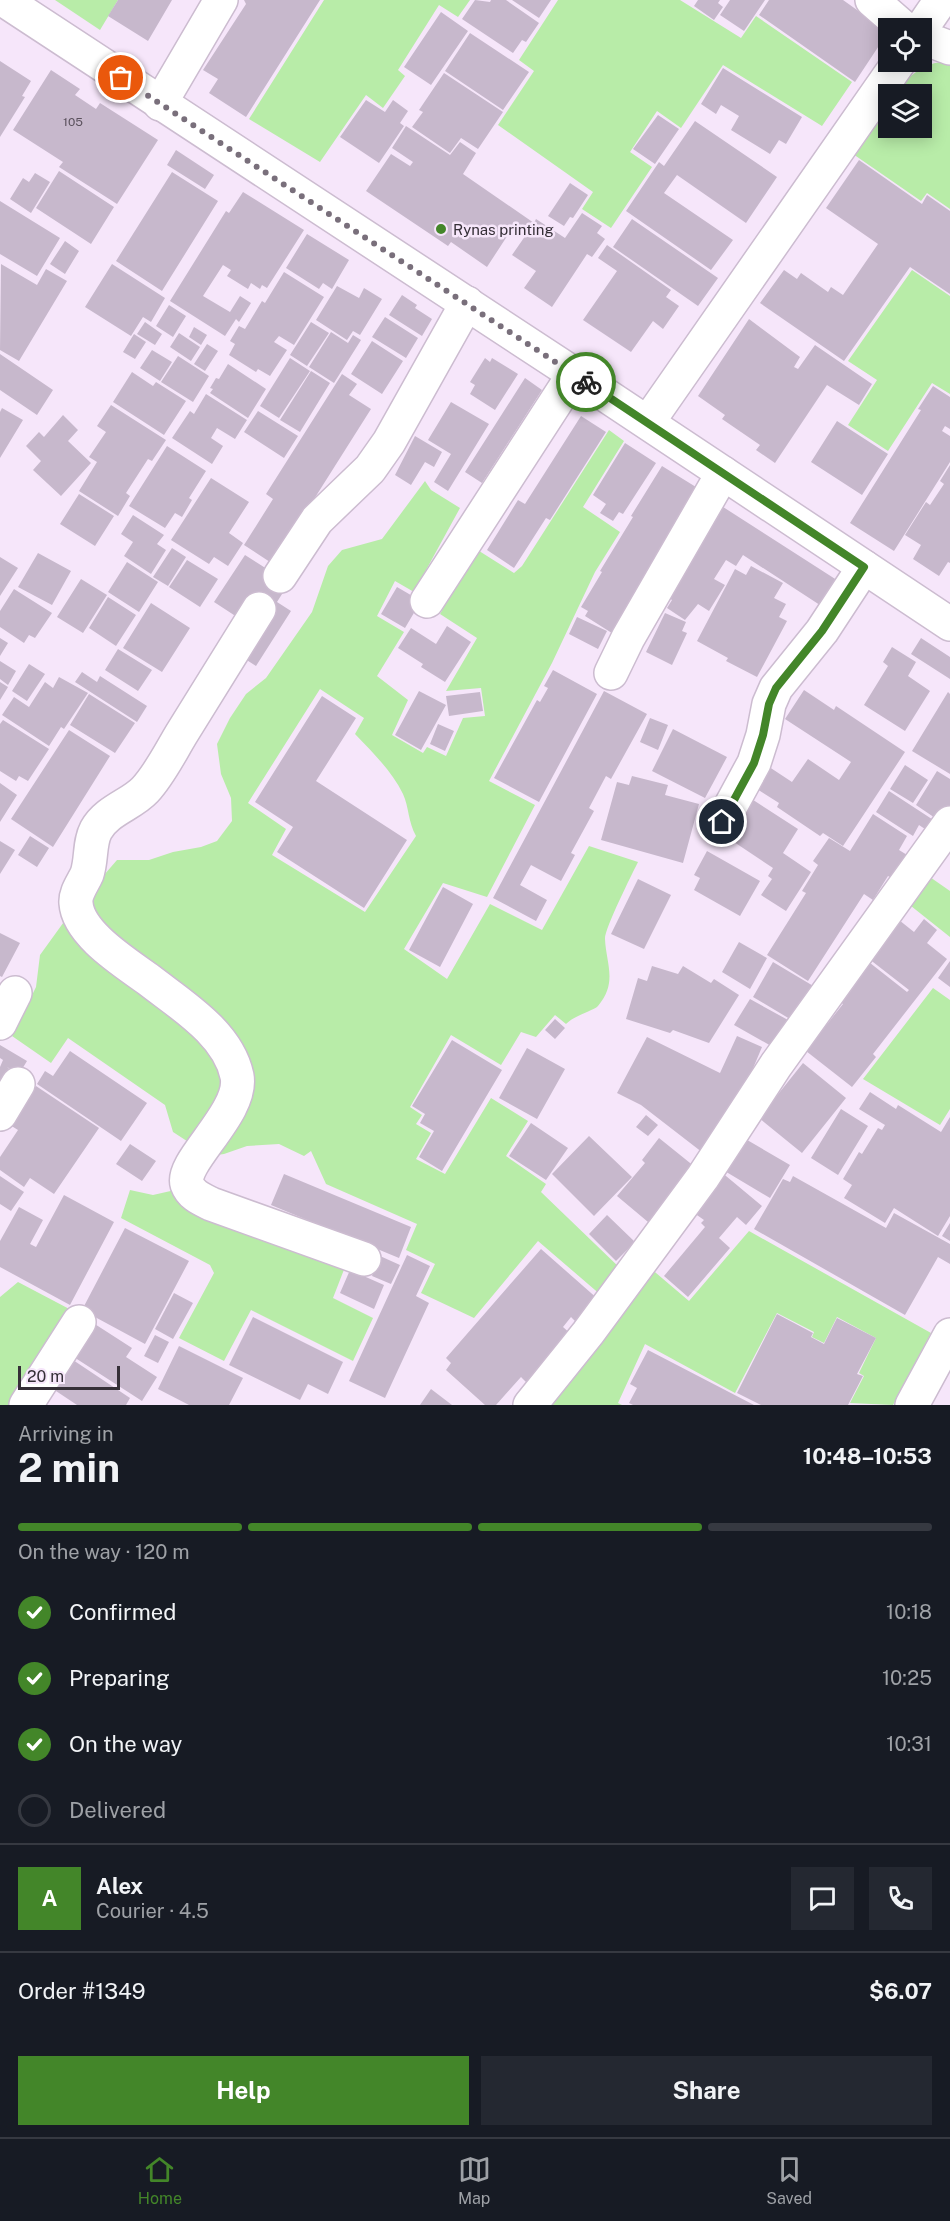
<!DOCTYPE html>
<meta charset="utf-8">
<style>
:root{--surface:#171b24;--page:#242831;--text:#f1f3f6;--muted:#9ea1a6;--line:#363941;--accent:#438629}
body{margin:0;font-family:"Public Sans",sans-serif;background:var(--page);color:var(--text);height:100vh;display:flex;flex-direction:column;font-size:22px;white-space:nowrap}
*{box-sizing:border-box;margin:0}
p{font-size:20px;color:var(--muted)}
.icon{flex:none;width:33px;height:33px;fill:none;stroke:currentColor;stroke-width:2;stroke-linecap:round;stroke-linejoin:round}
.map{position:relative;height:1405px;overflow:hidden}
.drawer{display:flex;flex-direction:column;background:var(--surface);flex:1}
.drawer>*{flex:none}
.tools{position:absolute;left:878px;top:18px;display:grid;gap:12px}
.tools a{display:grid;place-items:center;width:54px;height:54px;border-radius:0px;background:var(--surface);box-shadow:0 3px 15px #0003;font-size:30px}
.scale{position:absolute;left:18px;bottom:15px;width:102px;box-sizing:border-box;padding-left:6px;border:3px solid #352f37;border-top:0;font-size:16px;line-height:21px;white-space:nowrap;color:#352f37;-webkit-text-stroke:4px #f6e6fa;paint-order:stroke}
.pin{position:absolute;display:grid;place-items:center;width:51px;height:51px;color:#fff;margin:-26px;border:3px solid #fff;border-radius:50%;box-shadow:0 2px 6px #0007}
.courier{position:absolute;display:grid;place-items:center;width:60px;height:60px;margin:-30px;border:4px solid #438629;border-radius:50%;background:#fff;color:#222;box-shadow:0 2px 8px #0007}
.head em{font-style:normal;font-weight:700}
.head div{display:flex;flex-direction:column-reverse}
.head{display:flex;align-items:center;justify-content:space-between;height:102px;padding:0 18px}
h1{font-size:39px;font-weight:700;line-height:45px}
.bar{display:grid;grid-template-columns:repeat(4,1fr);gap:9px 6px;align-content:center;height:72px;padding:0 18px}
.bar i{height:8px;border-radius:4px;background:var(--line)}
.bar .active{background:var(--accent)}
.bar p{grid-column:span 4}
.line{display:flex;align-items:center;gap:15px;padding:0 18px;border-top:2px solid var(--line)}
.line div{flex:1}
.round{display:grid;place-items:center;flex:none;width:63px;height:63px;border-radius:0px;background:var(--page)}
ol{padding:0 18px;list-style:none}
li{display:flex;align-items:center;gap:18px;height:66px}
li p{margin-inline-start:auto}
li .icon{padding:6px;border-radius:50%;background:var(--accent);color:#fff;stroke-width:4}
li:last-child{color:var(--muted)}
li i{width:33px;height:33px;border:3px solid var(--line);border-radius:50%}
.action{display:flex;gap:12px;margin-top:auto;padding:12px 18px}
.action a{flex:1;height:69px;border-radius:0px;background:var(--accent);color:#fff;font-size:24px;font-weight:700;line-height:69px;text-align:center}
.action a+a{background:var(--page);color:var(--text)}
.dock{display:flex;justify-content:space-around;align-items:center;height:84px;border-top:2px solid var(--line);background:var(--surface);font-size:16px;color:var(--muted)}
.dock a{display:grid;justify-items:center;gap:3px}
.dock .active{color:var(--accent)}
.map>svg:first-child{display:block}
.green{fill:#b8eca8;fill-rule:evenodd}
.building{fill:#c7b8cc}
.lines{fill:none;stroke-linecap:round;stroke-linejoin:round}
.minor-casing{stroke:#ccbcd0;stroke-width:36}
.major-casing{stroke:#ccbcd0;stroke-width:36}
.minor{stroke:#fff;stroke-width:33}
.major{stroke:#fff;stroke-width:33}
.done{stroke:#796f7b;stroke-width:6;stroke-dasharray:0 10.8}
.route{stroke:#438629;stroke-width:8}
.poi-dot{fill:#438629;stroke:#f6e6fa;stroke-width:2}
.labels{text-anchor:middle;dominant-baseline:central;stroke-width:5;stroke-linejoin:round;paint-order:stroke}
.number-label{font-size:12px;fill:#5a515c}
.poi-label{font-size:15px;fill:#352f37;stroke:#f6e6fa;text-anchor:start}
</style>
<div class="map">
<svg width="950" height="1405" viewBox="0 0 950 1405">
<rect width="100%" height="100%" fill="#f6e6fa"/>
<!-- green -->
<path class="green" d="M55,0h63l-18,30z
M324,0h146l-12,17 -19,-12 -41,65 7,6 -22,32 -17,-13 -46,67 -71,-43z
M558,0h122l61,38 15,-22 96,66 -30,44 -99,-61 -42,63 -24,-17 -27,41 22,15 -41,61 -29,-19 11,-17 -95,-67 36,-54 -15,-11z
M942,62l8,1v146l-23,-16 -6,8 -68,-47 35,-54v28h33v-34h-28c14,-15 27,-30 49,-32z
M912,270l38,26v98l-18,-11 -44,68 -40,-26 29,-45 -29,-19z
M609,430l15,11 -41,66 37,25 -25,40 -43,91 -63,118 46,24 -48,92 -44,-14 -39,66 43,30 43,-75 52,26 47,-84 49,16c-6,12 -34,68 -33,77 1,24 13,44 -7,67 -5,5 -23,9 -32,18l-11,-9 -19,22 -15,-5 -20,33 -50,-30 -41,72 12,8 -6,9 15,9 -15,26 29,15 46,-76 37,23 -22,35 40,28 -5,8 80,77 -19,27 -64,-55 -64,77 -53,-25 14,-29 -29,-14 11,-26 -91,-40 -15,-33 -7,5 -25,-12 -32,2 -23,8 -14,2 -37,-24 -8,-27 -97,-67 -17,25 -39,-27 24,-49 4,-32 26,-36 51,-59h32l24,-8 28,-5 16,-6 15,-20 -1,-23 -10,-24 -4,-30 13,-26 16,-24 20,-16 46,-66 16,-46 14,-16 40,-11 43,-58 6,9 29,18 -46,84 -19,-11 -18,35 27,16 -27,44 31,24 -16,35 31,18 4,-6 19,9 17,-38 22,-2 -4,-28 -35,3 31,-53 -37,-24 36,-65 38,24 8,-7zM320,689l44,29 -9,16c17,18 37,37 48,60 6,13 5,28 13,42l-51,76 -93,-57 14,-26 -38,-26z
M927,875l23,16v46l-44,-35z
M933,988l17,12v109l-10,16 -77,-46z
M130,1190l23,5 22,-5 170,77 -12,31 40,20 -20,43 -102,-51 -27,51 -45,-23 35,-65 -4,-8 -89,-47z
M749,1231l182,102 -38,72 -43,-2 14,-27 -5,-3 17,-35 -39,-21 -13,26 -12,-6 2,-5 -37,-19 -42,80 -90,-49 -27,59 4,2h-73l100,-138 40,34z
M18,1282l57,30 -60,93h-15v-108z"/>
<!-- building -->
<path class="building" d="M118,0h54l-24,41 -40,-25z
M244,0h76l-74,117 -37,-24 9,-14 -15,-9 43,-66z
M475,0l15,2 1,-2h15l33,23 -13,19 -4,-2 -9,13 -51,-34z
M512,0h39l-12,18z
M698,0h22l-2,3 5,4 -9,13 -20,-14z
M730,0h35l-21,31 -24,-16z
M769,0h74l45,32 -33,50 -96,-67z
M441,12l27,19 -37,54 -27,-18z
M470,33l59,39 -26,38 -58,-39z
M0,61l31,20 -9,15 3,1 -25,40z
M723,68l79,49 -16,27 -7,-4 -9,14 -39,-24 8,-14 -18,-11 -5,9 -15,-10z
M51,70l29,19 -5,6 21,14 4,-6 58,37 -41,64 -58,-37 4,-5 -50,-32z
M444,73l59,39 -25,37 -17,-11 -11,15 -38,-26 11,-15 -4,-2z
M366,100l19,12 8,-12 15,11 -8,12 4,3 -25,37 -39,-26z
M658,115l21,14 -24,35 -22,-15z
M695,121l82,56 -31,46 -69,-48 -13,18 69,47 -22,30 -85,-59 33,-49 5,4z
M406,126l44,29 10,-13 16,11 -13,21 71,49 2,-4 29,19 17,-25 20,13 -5,7 8,6 -13,18 -5,-3 -35,53 -28,-19 12,-17 -24,-16 16,-23 -13,-8 -28,43 -36,-25 -3,4 -82,-55 25,-37 19,12 3,-4 -21,-14z
M176,150l38,25 -9,14 -38,-24z
M859,160l63,44 5,-9 23,16v83l-40,-27 -66,94 -84,-58 24,-33 13,9 4,-6 27,19 3,-5 12,8 35,-51 -52,-36z
M59,171l55,36 -23,37 -55,-36z
M172,172l46,29 -56,90 -46,-30z
M35,173l15,9 -19,31 -21,-14 13,-21 6,4z
M570,183l18,12 -15,23 -3,-1 -6,9 -16,-10z
M243,192l61,38 -37,58 -5,-3 -2,4 -9,-6 -3,6 -21,-13 4,-6 -8,-5 -20,31 27,16 10,-16 11,7 -12,19 -3,-3 -11,17 -55,-35 56,-90 3,2z
M0,201l60,37 -23,38 -37,-22z
M632,219l86,59 -20,28 -85,-59z
M307,234l42,26 -17,29 -9,-6 -4,6 -33,-21z
M65,241l14,10 -14,23 -15,-10z
M607,245l64,45 -5,7 13,9 -16,23 -10,-8 -22,31 -48,-32 34,-49 -19,-13z
M1,264l36,21 9,-16 21,12 -48,80 -19,-11z
M112,264l53,34 -14,24 -8,-5 -12,19 -46,-29z
M284,272l40,25 -30,48 -15,-9 -5,6 13,8 -17,26 -12,-7 -2,3 -27,-17 6,-11 -5,-3 9,-15 6,3 17,-28 3,2z
M337,286l22,12 5,-10 18,11 -22,36 -7,-4 -6,9 -31,-20z
M402,295l15,10 -2,3 17,11 -10,17 -33,-21z
M169,305l17,11 -13,21 -17,-11z
M385,317l33,21 -12,20 -34,-21z
M749,319l51,38 -6,10 4,2 17,-24 57,39 -13,21 -32,-20 -52,78 -19,-13 4,-5 -38,-26 3,-4 -27,-19z
M145,322l17,12 -7,11 -18,-11z
M311,322l18,11 -22,33 -17,-11z
M194,327l13,8 -6,10 -12,-8z
M331,332l17,11 5,-8 8,5 -27,43 -25,-16z
M179,333l21,14 -9,14 -21,-14z
M134,334l12,8 -11,17 -12,-7z
M372,341l31,20 -21,33 -31,-20z
M207,344l11,7 -13,20 -11,-7z
M152,350l20,12 -12,19 -20,-13z
M0,354l53,36 -16,25 -37,-25z
M178,356l31,20 -16,26 -32,-20z
M290,358l20,13 -31,47 -19,-12z
M485,358l5,4 2,-4 26,16 -23,36 -25,-16 5,-9 -5,-3z
M228,364l38,25 -18,29 -38,-25 3,-4 -3,-1 6,-10 3,1z
M311,371l19,12 -30,49 -20,-12z
M132,372l21,14 3,-4 30,19 -22,34 -51,-33z
M342,374l15,10 -8,11 22,14 -98,155 -29,-19 29,-46 -7,-5z
M525,378l17,12 -60,93 -17,-11z
M933,386l17,11v32l-5,-3 -3,5 8,5v26l-56,89 -44,-28 71,-113 -3,-1z
M206,394l41,26 -12,19 -18,-11 -6,10 12,8 -11,18 -40,-26 18,-27 4,3z
M451,402l38,22 -41,67 -14,-9 17,-28 -23,-14z
M111,405l55,35 -14,21 -4,-2 -22,34 4,3 -12,20 -39,-25 18,-29 -8,-5 17,-25 -9,-6z
M2,408l21,12 -23,38v-46z
M258,411l40,25 -14,22 -40,-26z
M63,415l15,15 -10,11 23,22 -30,33 -28,-26 8,-9 -15,-15 13,-14 5,5z
M581,416l25,16 -56,88 -4,-2 -32,50 -27,-18 31,-50 7,4z
M837,421l51,33 -26,41 -51,-33z
M415,436l27,16 -8,15 -9,-5 -14,23 -16,-10z
M625,443l31,20 -33,51 -4,-2 -6,9 -13,-8 6,-9 -13,-9z
M167,446l39,25 -17,27 3,2 -10,17 -7,-4 -10,15 -36,-22z
M950,465v98l-2,-1 -9,14 -26,-17 8,-14 -16,-10 21,-33 4,3 14,-21 -4,-3z
M662,466l42,26 -89,143 -30,-19 3,-5 -7,-4 21,-35 -2,-1 33,-54 -2,-1z
M211,478l38,24 -20,31 14,10 -15,23 -14,-9 -5,7 -38,-24z
M79,494l35,22 -19,30 -35,-22z
M720,505l123,79 -17,25 -83,-54 -7,11 -10,-6 -12,19 11,6 -16,26 -11,-7 -13,16 -18,-12 5,-8 -6,-4z
M133,515l31,20 -7,9 9,6 -15,24 -27,-18 9,-14 -12,-8z
M172,548l14,9 -18,29 -15,-9z
M38,553l33,18 -19,34 -34,-18z
M245,555l44,28 -12,19 14,9 -35,55 -14,-9 -5,-40 -23,-15z
M0,557l18,11 -18,28z
M187,560l31,19 -18,28 -31,-20z
M127,562l31,20 -19,30 -31,-20z
M751,566l32,17 -9,15 12,6 -7,13 8,4 -30,56 -31,-16 2,-3 -31,-17 38,-72 11,6z
M81,579l26,16 -24,38 -26,-16z
M397,587l24,14 -16,27 -24,-14z
M14,589l38,24 -17,25 -6,-3 -5,8 -24,-16v-16z
M108,597l28,18 -20,31 -27,-18z
M151,603l39,25 -28,44 -39,-24z
M665,613l21,9 -4,9 5,2 -15,32 -26,-13z
M577,617l30,14 -9,18 -29,-15z
M447,626l24,16 -26,40 -24,-15 2,-3 -25,-16 13,-20 25,16z
M0,638l8,5 -8,13z
M921,638l29,19v22l-39,-25z
M892,647l24,15 -8,14 22,15 -25,40 -41,-26 24,-39 -5,-4z
M118,649l34,21 -14,21 -33,-21z
M0,661l16,10 -8,14 -8,-6z
M29,664l16,10 -18,27 -15,-10z
M553,670l44,24 -58,108 -45,-24 43,-78 3,2 8,-14 -4,-2z
M82,672l15,10 3,-6 47,30 -10,16 -62,-40z
M59,677l29,16 -24,36 -3,-2 -12,19 -47,-31 12,-18 15,10 16,-25 8,6z
M0,682l8,5 -8,13z
M804,690l30,20 2,-4 69,46 -62,94 -20,-13 -3,3 -43,-29 2,-4 -33,-21 14,-21 32,21 16,-23 31,21 12,-18 -66,-43z
M419,691l27,14 -25,45 -26,-15z
M604,691l43,23 -36,65 -5,-3 -17,32 5,3 -23,42 4,2 -14,26 -30,-16 -11,20 27,15 -11,21 -43,-23z
M480,692l3,19 -34,5 -3,-20z
M948,692l2,2v80l-38,-23z
M89,694l46,29 -20,30 -45,-28z
M322,696l34,22 -40,63 91,59 -43,68 -87,-56 16,-25 -38,-25z
M650,718l18,7 -10,25 -18,-8z
M3,720l46,29 -21,32 -9,-5 -3,5 -16,-10v-47z
M438,724l16,7 -9,20 -15,-7z
M673,729l54,28 -22,41 -53,-27z
M69,730l41,26 -57,91 -42,-28z
M905,765l23,15 -15,23 -23,-14z
M937,771l13,8v29l-9,14 -25,-17z
M632,776l36,9 -3,10 34,9 -16,59 -82,-23 16,-58 12,3z
M0,783l17,12 -17,27z
M889,791l52,34 -7,10 -15,-10 -6,11 -37,-24z
M744,794l54,35 -15,24 28,19 -25,39 -25,-16 11,-16 -4,-3 5,-8 -54,-36z
M873,814l34,22 -8,14 13,8 -15,23 -9,-5 -15,24 -9,-6 -56,87 -41,-26 39,-62 -4,-2 16,-26 -5,-4 16,-23 21,13z
M30,836l19,12 -12,19 -19,-12z
M0,841l15,9 -15,24z
M707,851l53,30 -20,35 -46,-26 6,-12 -6,-3z
M638,879l33,16 -27,54 -33,-15z
M443,887l30,17 -33,63 -31,-17z
M894,916l20,16 10,-13 13,11 -10,13 20,16 -74,95 3,3 -24,30 -46,-36 16,-32 6,4 15,-19 -9,-6 31,-39 42,33 2,-2 -45,-35z
M0,933l20,10 -18,34 -2,-1z
M739,942l28,16 -17,31 -28,-17z
M950,961v26l-12,-9z
M773,962l42,25 -20,35 -42,-25z
M652,966l26,8 5,-8 28,17 3,-4 25,16 -30,48 -36,-13 -3,3 -44,-14 12,-41 9,3z
M750,999l38,21 -15,27 -39,-22z
M555,1019l10,9 -10,11 -10,-9z
M737,1036l25,11 -16,38 -39,71 -66,-51 -24,-12 30,-56 73,36z
M452,1040l50,30 -60,101 -23,-14 15,-26 -14,-8 5,-9 -13,-8z
M0,1045l27,16 -8,13 -12,-7 6,5 -13,16v-21l3,-7 -3,-2z
M527,1048l38,21 -28,50 -38,-21z
M70,1051l77,52 -26,38 -84,-57 8,-13 8,5z
M803,1063l43,35 -44,55 -43,-35z
M36,1086l63,42 -45,66 -24,-16 -6,9 -24,-17v-13l18,-27 -8,-5z
M870,1092l26,17 2,-4 43,27 9,-15v99l-12,20 -44,-28 -9,15 -41,-25 8,-13 -9,-6 16,-27 3,2 16,-26 4,2 3,-5 -26,-16z
M841,1109l27,17 -30,49 -27,-17z
M646,1115l12,10 -10,11 -12,-9z
M531,1123l37,25 -22,32 -37,-24z
M589,1136l43,41 -38,39 -42,-42z
M742,1137l48,28 -20,33 -47,-28z
M659,1138l41,33 -46,56 -37,-31 28,-33 -3,-3z
M130,1144l26,17 -14,20 -26,-17z
M720,1171l42,35 -16,19 -9,-8 -18,21 11,10 -42,49 -24,-21 41,-49 -4,-4 3,-3 -10,-7z
M284,1174l127,53 -12,31 -128,-53z
M0,1176l24,16 -13,19 -11,-7z
M793,1176l93,52 8,-15 56,31v20l-12,-7 -33,58 -151,-86 29,-50 7,3z
M64,1195l50,27 -44,83 -70,-38v-26l19,-34 24,13 -13,24 6,3z
M607,1215l28,27 -19,19 -27,-27z
M950,1223v18l-8,-5z
M125,1228l64,33 -44,83 -63,-34z
M541,1249l58,51 -21,24 -7,-7 -8,10 10,9 -45,48 -7,-7 -25,28h-11l-39,-35 5,-7 -5,-5z
M407,1255l23,11 -14,30 13,7 -44,95 -36,-17z
M380,1256l20,9 -9,19 -19,-8z
M350,1270l34,15 -10,24 -34,-16z
M174,1293l19,10 -20,36 -18,-10z
M777,1314l36,19 -2,4 13,7 13,-26 39,20 -19,36 6,2 -15,29h-87l-24,-12z
M253,1317l90,45 -15,32 -20,-10 -8,16 -71,-35z
M87,1319l45,29 -6,9 31,20 -15,24 -76,-49z
M155,1335l14,7 -11,21 -14,-7z
M179,1346l64,32 -14,27h-40l-31,-16z
M648,1350l79,41 27,14h-121l-4,-2 8,-15 -7,-4z
M67,1356l63,42 -4,7h-49l-30,-20z
M431,1389l21,16h-32z"/>
<g class="lines">
<defs>
<path id="minor" d="M872,0l32,28
M921,29l20,-29
M921,37l29,11
M160,104l61,-104
M648,422l251,-360
M280,576l37,-56 53,-51 19,-27 78,-139
M427,601l147,-227
M259,609c-25,41 -51,82 -77,124 -11,18 -22,41 -37,57 -14,15 -38,20 -49,40 -7,13 -4,29 -9,44 -4,9 -12,19 -11,29 2,31 50,60 73,77 32,25 79,53 88,96 7,36 -57,86 -50,108 4,11 14,15 24,20l153,55
M611,673l17,-35 95,-165
M722,822l32,-59 9,-28 6,-31 7,-16 46,-57 42,-64
M0,1023l15,-30
M0,1114l18,-30
M26,1405l53,-83
M530,1405l58,-72 115,-156 73,-112 174,-242"/>
<path id="major" d="M4,0l570,374 376,250
M912,1405l38,-70"/>
</defs>
<!-- minor casing -->
<use href="#minor" class="minor-casing"/>
<!-- major casing -->
<use href="#major" class="major-casing"/>
<!-- minor -->
<use href="#minor" class="minor"/>
<!-- major -->
<use href="#major" class="major"/>
</g>
<g class="lines">
<!-- done -->
<path class="done" d="M121,78l465,304"/>
<!-- route -->
<path class="route" d="M586,382l278,185 -42,64 -46,57 -7,16 -6,31 -9,28 -32,59"/>
</g>
<!-- markers -->
<circle class="poi-dot" cx="441" cy="229" r="6"/>
<g class="labels">
<!-- number labels -->
<g class="number-label">
<text x="73" y="122">105</text>
</g>
<!-- poi labels -->
<g class="poi-label">
<text x="453" y="229">Rynas printing</text>
</g>
</g>
</svg>
<div class="tools">
<a><svg class="icon" aria-label="locate" viewBox="0 0 24 24"><circle cx="12" cy="12" r="6"/><path d="M12 2v4M12 18v4M2 12h4M18 12h4"/></svg></a>
<a><svg class="icon" aria-label="layers" viewBox="0 0 24 24"><path d="M12 4l9 5-9 5-9-5zM3 14l9 5 9-5"/></svg></a>
</div>
<div class="scale">20 m</div>
<div class="pin" style="left:121px;top:78px;background:#ea580c"><svg class="icon" aria-label="bag" viewBox="0 0 24 24"><path d="M5 8h14l-1 12H6zM9 8a3 3 0 0 1 6 0"/></svg></div>
<div class="pin" style="left:722px;top:822px;background:#1f2937"><svg class="icon" aria-label="home" viewBox="0 0 24 24"><path d="M3 11l9-7 9 7M6 9v11h12V9"/></svg></div>
<div class="courier" style="left:586px;top:382px"><svg class="icon" aria-label="bike" viewBox="0 0 24 24"><circle cx="6" cy="16" r="4"/><circle cx="18" cy="16" r="4"/><path d="M6 16l4-8h5l3 8M10 8l3 8H6M13 5h3"/></svg></div>
</div>
<section class="drawer">
<div class="head"><div><h1>2 min</h1><p>Arriving in</p></div><em>10:48–10:53</em></div>
<div class="bar"><i class="active"></i><i class="active"></i><i class="active"></i><i></i><p>On the way · 120 m</p></div>
<ol>
<li><svg class="icon" aria-label="check" viewBox="0 0 24 24"><path d="M5 12l5 5 9-10"/></svg>Confirmed<p>10:18</p></li>
<li><svg class="icon" aria-label="check" viewBox="0 0 24 24"><path d="M5 12l5 5 9-10"/></svg>Preparing<p>10:25</p></li>
<li><svg class="icon" aria-label="check" viewBox="0 0 24 24"><path d="M5 12l5 5 9-10"/></svg>On the way<p>10:31</p></li>
<li><i></i>Delivered</li>
</ol>
<div class="line" style="height:108px"><b class="round" style="background:var(--accent);color:#fff">A</b><div><b>Alex</b><p>Courier · 4.5</p></div><a class="round"><svg class="icon" aria-label="chat" viewBox="0 0 24 24"><path d="M4 5h16v11H9l-5 4z"/></svg></a><a class="round"><svg class="icon" aria-label="phone" viewBox="0 0 24 24"><path d="M5 4h4l2 5-3 2q2 4 5 5l2-3 5 2v4C11 20 4 13 5 4z"/></svg></a></div>
<div class="line" style="height:78px"><div>Order #1349</div><b>$6.07</b></div>
<div class="action"><a>Help</a><a>Share</a></div>
</section>
<nav class="dock">
<a class="active"><svg class="icon" aria-label="home" viewBox="0 0 24 24"><path d="M3 11l9-7 9 7M6 9v11h12V9"/></svg>Home</a>
<a><svg class="icon" aria-label="map" viewBox="0 0 24 24"><path d="M3 6l6-2 6 2 6-2v14l-6 2-6-2-6 2zM9 4v14M15 6v14"/></svg>Map</a>
<a><svg class="icon" aria-label="saved" viewBox="0 0 24 24"><path d="M7 4h10v16l-5-4-5 4z"/></svg>Saved</a>
</nav>
